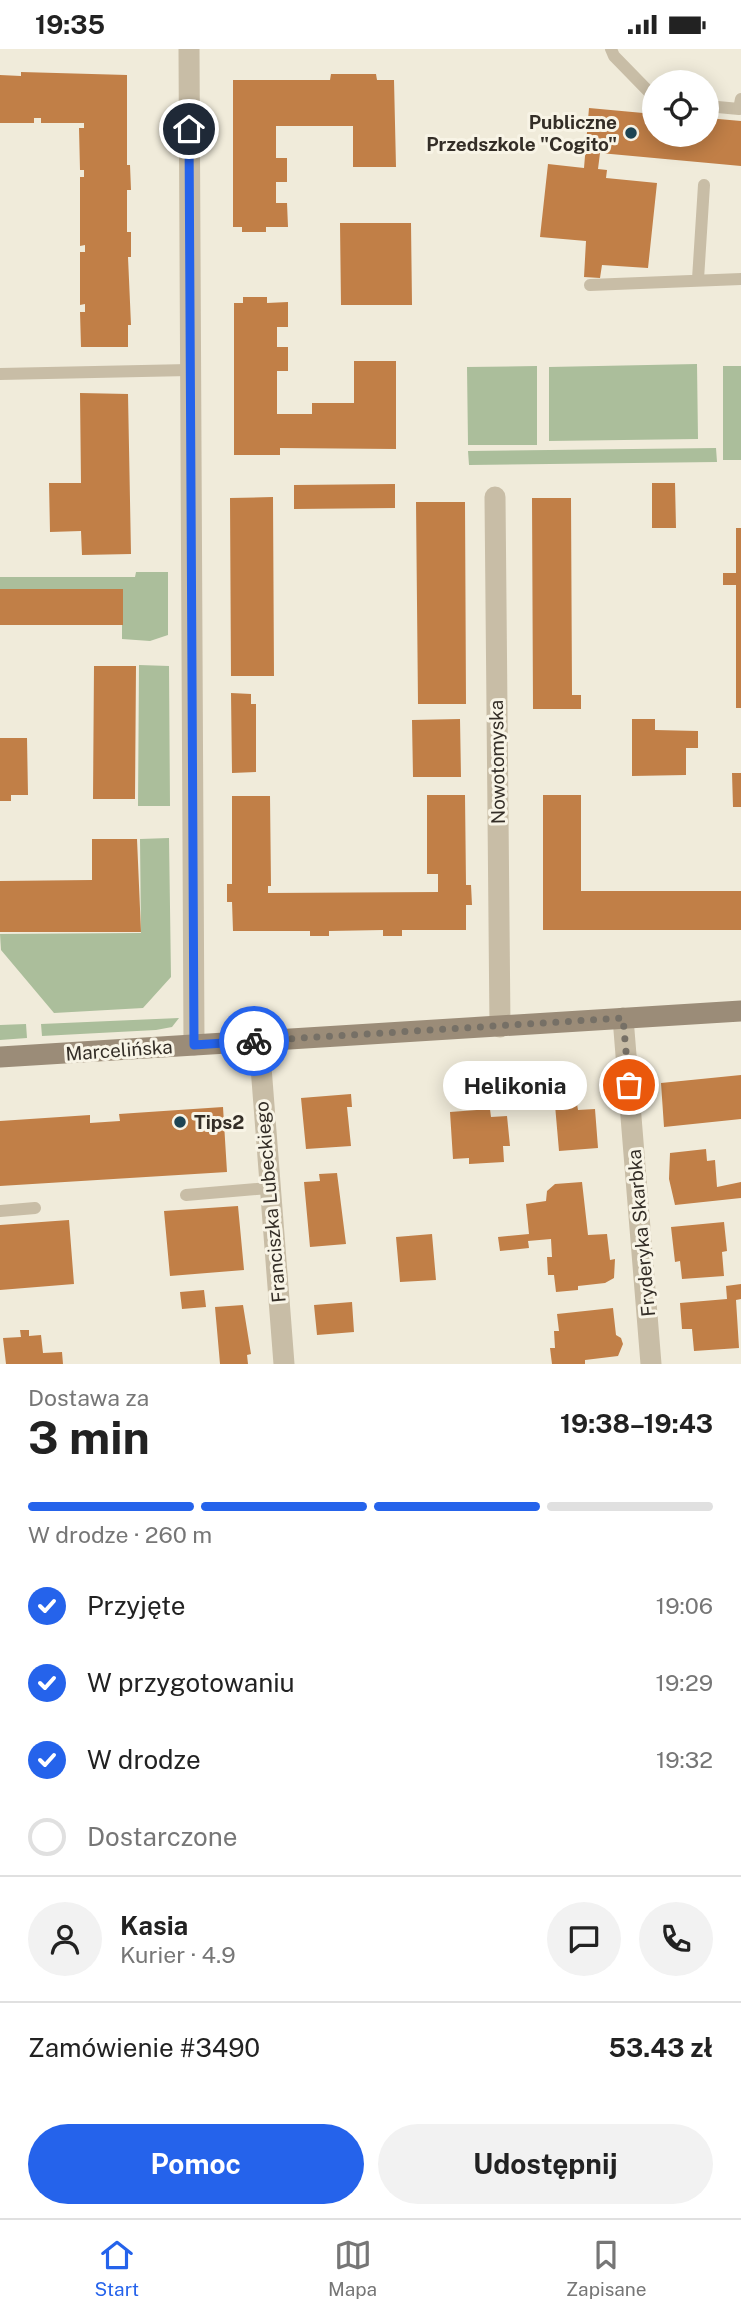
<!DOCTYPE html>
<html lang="pl">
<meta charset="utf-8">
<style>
:root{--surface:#fff;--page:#f2f2f2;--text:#222;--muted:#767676;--line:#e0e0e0;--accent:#2563eb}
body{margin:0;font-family:"Public Sans",sans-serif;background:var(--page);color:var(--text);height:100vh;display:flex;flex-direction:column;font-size:26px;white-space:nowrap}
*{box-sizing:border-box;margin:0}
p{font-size:23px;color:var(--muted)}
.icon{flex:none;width:38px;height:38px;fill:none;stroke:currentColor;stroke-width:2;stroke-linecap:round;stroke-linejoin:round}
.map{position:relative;height:1315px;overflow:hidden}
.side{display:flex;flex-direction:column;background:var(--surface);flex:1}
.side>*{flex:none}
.tools{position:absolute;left:642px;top:21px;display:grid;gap:14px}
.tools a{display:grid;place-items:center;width:77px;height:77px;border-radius:50%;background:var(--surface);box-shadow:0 4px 18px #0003;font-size:35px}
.pin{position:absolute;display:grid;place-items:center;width:60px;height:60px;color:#fff;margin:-30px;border:4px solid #fff;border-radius:50%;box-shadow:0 2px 7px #0007}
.courier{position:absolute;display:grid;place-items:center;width:70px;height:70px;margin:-35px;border:5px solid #2563eb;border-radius:50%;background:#fff;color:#222;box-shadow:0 2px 9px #0007}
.bubble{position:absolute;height:49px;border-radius:24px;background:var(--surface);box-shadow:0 4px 18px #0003;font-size:23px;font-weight:700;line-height:49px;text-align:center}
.headline em{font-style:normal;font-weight:700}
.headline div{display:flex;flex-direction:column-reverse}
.headline{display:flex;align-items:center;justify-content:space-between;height:119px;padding:0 28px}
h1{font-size:46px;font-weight:700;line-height:52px}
.bar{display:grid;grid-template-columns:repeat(4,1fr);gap:10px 7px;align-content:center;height:84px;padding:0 28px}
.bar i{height:9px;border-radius:5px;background:var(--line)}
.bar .active{background:var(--accent)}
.bar p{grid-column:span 4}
.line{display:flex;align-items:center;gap:18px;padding:0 28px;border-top:2px solid var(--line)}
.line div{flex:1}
.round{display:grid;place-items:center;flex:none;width:74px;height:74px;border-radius:37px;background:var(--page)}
ol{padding:0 28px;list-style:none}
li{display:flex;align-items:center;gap:21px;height:77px}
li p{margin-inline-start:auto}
li .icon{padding:7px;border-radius:50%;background:var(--accent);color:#fff;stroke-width:4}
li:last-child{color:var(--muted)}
li i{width:38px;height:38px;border:4px solid var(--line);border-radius:50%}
.action{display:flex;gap:14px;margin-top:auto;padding:14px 28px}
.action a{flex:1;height:80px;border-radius:42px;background:var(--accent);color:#fff;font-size:28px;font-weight:700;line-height:80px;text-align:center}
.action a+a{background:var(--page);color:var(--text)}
.status{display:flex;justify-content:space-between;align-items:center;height:49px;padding:0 35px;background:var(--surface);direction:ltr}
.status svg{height:19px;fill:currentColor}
.menu{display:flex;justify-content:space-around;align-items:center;height:98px;border-top:2px solid var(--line);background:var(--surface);font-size:19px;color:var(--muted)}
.menu a{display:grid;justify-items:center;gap:4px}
.menu .active{color:var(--accent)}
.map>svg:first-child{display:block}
.green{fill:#abbe9b}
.building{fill:#c17f47}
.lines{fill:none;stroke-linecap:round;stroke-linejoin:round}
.lane{stroke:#c8bda6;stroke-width:12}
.street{stroke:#c8bda6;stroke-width:21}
.secondary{stroke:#9b8c78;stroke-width:21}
.done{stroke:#767066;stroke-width:7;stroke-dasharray:0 12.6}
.route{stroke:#2563eb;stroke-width:9}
.poi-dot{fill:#1e4554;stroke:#f8f4e6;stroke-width:2.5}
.labels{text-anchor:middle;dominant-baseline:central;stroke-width:6;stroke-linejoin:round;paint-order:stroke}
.poi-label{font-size:19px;font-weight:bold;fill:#342e27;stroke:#f8f4e6;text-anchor:end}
.street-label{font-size:19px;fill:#342e27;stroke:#f8f4e6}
</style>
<div class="status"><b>19:35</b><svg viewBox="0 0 49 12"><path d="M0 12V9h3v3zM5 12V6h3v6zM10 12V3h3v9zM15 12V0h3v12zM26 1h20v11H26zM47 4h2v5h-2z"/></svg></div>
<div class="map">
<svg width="741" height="1315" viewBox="0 0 741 1315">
<rect width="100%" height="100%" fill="#f0ebda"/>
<!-- green -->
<path class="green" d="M697,315l1,75 -149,2v-74z
M537,317v79h-69l-1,-78z
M723,317h18v94h-18z
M716,399l1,14 -248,3 -1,-14z
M136,523h32v63l-18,6 -28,-2v-50h-122v-12h135z
M139,616l30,1 1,140h-32z
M169,789l2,139 -28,31 -89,5 -53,-63 -1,-16 141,-1 -1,-94z
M179,969l-7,9 -16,3 -114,6 -1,-12z
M26,975l1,14 -27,2v-15z"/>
<!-- building -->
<path class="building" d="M21,23l106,3v90h3l1,25h-4v42h4v25h-3l3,68h-3v22h-47l-1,-35h5v-8l-5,1v-53h5v-7l-5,1v-69h4v-7h-4l-1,-42h5v-5h-43v-5h-7v5h-34v-48l21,1z
M331,25h45l1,6h17l2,87h-43v-41h-77v32h11v24h-11v21h11l1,24h-22v5h-24v-5h-9v-147h97z
M589,59l65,6v21h53v-17l34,3v45l-141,-13 -2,16 9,1 -1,8 51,5 -9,85 -46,-3 -2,13 -16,-1 2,-36 -46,-4 8,-73 36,4z
M340,174h71l1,82h-71z
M243,248h24v6l21,-1v25h-11v20h11v24h-11v43h35v-11h42v-42h42v88l-116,-1v7h-46v-152h9z
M80,344l48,1 3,160 -49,1 -1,-24 -31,1 -1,-49h32z
M652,434h23l1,45h-24z
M395,435v24l-101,1v-24z
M273,448l1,179h-43l-1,-178z
M532,449h39l1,197h9v14h-48z
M416,453h49l1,202h-48z
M736,479h5v180h-5v-123h-13v-12h13z
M0,540h123v36h-123z
M94,617h42l-1,133h-42z
M231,644l20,1v10h5v68l-24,1z
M460,670l1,58h-48l-1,-57z
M632,670h23v11l43,1v17h-12v27l-54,1z
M0,689h27l1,57h-17v6h-11z
M732,724h9v34h-8z
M427,746h38l1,90h5l1,20h-6v25h-64v6h-19v-6l-54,1v5h-19v-5h-77l-1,-29h-5v-18h5v-88h38l1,90h-3v7l170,-1v-18h-11z
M543,746h38v96h160v39h-198z
M92,790h45l4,93h-141v-51l92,-1z
M741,1026v44l-77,8 -3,-44z
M351,1045l1,13h-5l4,39 -45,3 -5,-51z
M577,1055l1,6 17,-1 3,39 -39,3 -4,-46z
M223,1058l4,65 -227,14v-65l90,-6v8l30,-2 -1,-7z
M490,1060l1,8 16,-1 3,30h-7l1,16 -35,2v-6l-16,1 -3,-47z
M706,1100l1,12 8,-1 2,27 24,-5v16l-66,7 -6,-26 1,-26z
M337,1124l9,71 -36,3 -6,-65 16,-1 -1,-7z
M582,1133l6,53 19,-1 3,26 5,-1 -1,19 -9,5 -27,3v4l-22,2 -2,-17h-6l-1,-18h5l-1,-18 -23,2 1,7 -29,3 -2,-14 31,-3 -3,-30 20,-3 1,-10 8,-7z
M238,1157l6,64 -74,6 -6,-65z
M69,1171l5,64 -74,6v-65z
M724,1173l3,29 -5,1 2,24 -42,3 -2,-18 -5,1 -4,-35z
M432,1185l4,46 -36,2 -4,-45z
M741,1235v15l-5,1 3,48 -45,3 -2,-22h-10l-2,-26 47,-4 -1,-13z
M204,1241l2,17 -24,2 -2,-17z
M352,1253l2,30 -37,3 -3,-30z
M243,1256l8,49 -4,1 1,9h-28l-5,-57z
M613,1259l3,27 5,3 2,6 -5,12 -33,4v4h-33l-2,-16h5l-1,-17h5l-2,-17z
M20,1281h9v6l12,-1 2,18 19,-1 1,12h-57l-3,-26 18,-1z"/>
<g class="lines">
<!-- lane -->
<path class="lane" d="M611,0l3,7 40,41
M707,57l32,3 2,-10
M698,230l6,-94
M590,236l151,-6
M0,325l189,-4
M186,1146l82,-7
M0,1162l35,-3"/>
<!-- street -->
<path class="street" d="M189,0l5,996
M495,448l5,530
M623,969l28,346
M259,992l25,323"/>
<!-- secondary -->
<path class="secondary" d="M0,1008l741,-46"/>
</g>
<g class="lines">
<!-- done -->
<path class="done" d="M254,992l369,-23 6,67"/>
<!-- route -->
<path class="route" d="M189,80l5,916 60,-4"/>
</g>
<!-- markers -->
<g class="poi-dot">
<circle cx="631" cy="84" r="7"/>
<circle cx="180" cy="1073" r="7"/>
</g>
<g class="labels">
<!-- poi labels -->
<g class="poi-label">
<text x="617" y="73">Publiczne<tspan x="617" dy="22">Przedszkole "Cogito"</tspan></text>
<text x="194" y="1073" text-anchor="start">Tips2</text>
</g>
<!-- street labels -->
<g class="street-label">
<text transform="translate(497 713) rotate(-91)">Nowotomyska</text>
<text transform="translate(119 1001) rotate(-4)">Marcelińska</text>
<text transform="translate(270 1153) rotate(-95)">Franciszka Lubeckiego</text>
<text transform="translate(641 1184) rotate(-95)">Fryderyka Skarbka</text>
</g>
</g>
</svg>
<div class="tools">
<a><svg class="icon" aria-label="locate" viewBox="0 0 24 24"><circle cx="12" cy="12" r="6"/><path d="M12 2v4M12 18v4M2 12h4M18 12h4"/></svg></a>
</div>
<div class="pin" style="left:629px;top:1036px;background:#ea580c"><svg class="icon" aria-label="bag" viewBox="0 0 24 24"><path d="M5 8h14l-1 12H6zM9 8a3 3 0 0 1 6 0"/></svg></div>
<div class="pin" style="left:189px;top:80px;background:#1f2937"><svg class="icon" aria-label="home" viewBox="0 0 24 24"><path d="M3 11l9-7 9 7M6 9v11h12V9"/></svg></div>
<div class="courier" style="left:254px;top:992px"><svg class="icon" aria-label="bike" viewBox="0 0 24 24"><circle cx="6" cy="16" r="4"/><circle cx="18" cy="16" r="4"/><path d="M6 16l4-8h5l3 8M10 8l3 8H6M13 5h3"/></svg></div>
<div class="bubble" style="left:443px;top:1012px;width:144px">Helikonia</div>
</div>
<section class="side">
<div class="headline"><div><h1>3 min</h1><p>Dostawa za</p></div><em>19:38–19:43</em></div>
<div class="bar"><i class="active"></i><i class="active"></i><i class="active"></i><i></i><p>W drodze · 260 m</p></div>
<ol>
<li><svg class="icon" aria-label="check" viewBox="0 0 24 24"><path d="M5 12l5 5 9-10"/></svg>Przyjęte<p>19:06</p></li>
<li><svg class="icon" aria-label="check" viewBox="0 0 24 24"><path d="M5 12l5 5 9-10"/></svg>W przygotowaniu<p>19:29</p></li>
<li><svg class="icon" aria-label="check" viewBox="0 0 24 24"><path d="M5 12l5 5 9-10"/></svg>W drodze<p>19:32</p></li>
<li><i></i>Dostarczone</li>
</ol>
<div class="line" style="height:126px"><a class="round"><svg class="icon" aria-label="person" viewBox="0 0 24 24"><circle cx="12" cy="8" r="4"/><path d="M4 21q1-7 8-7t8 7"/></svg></a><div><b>Kasia</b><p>Kurier · 4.9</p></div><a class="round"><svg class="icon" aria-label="chat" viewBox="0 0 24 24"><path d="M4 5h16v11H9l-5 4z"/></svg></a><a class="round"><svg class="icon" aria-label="phone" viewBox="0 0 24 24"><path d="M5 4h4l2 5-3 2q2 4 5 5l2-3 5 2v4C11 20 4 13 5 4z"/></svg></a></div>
<div class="line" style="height:91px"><div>Zamówienie #3490</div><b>53.43 zł</b></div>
<div class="action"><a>Pomoc</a><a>Udostępnij</a></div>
</section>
<nav class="menu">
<a class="active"><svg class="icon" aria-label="home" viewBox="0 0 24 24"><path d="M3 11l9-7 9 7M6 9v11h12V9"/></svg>Start</a>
<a><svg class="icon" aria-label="map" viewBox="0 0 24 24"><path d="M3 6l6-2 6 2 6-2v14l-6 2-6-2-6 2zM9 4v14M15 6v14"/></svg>Mapa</a>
<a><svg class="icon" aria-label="saved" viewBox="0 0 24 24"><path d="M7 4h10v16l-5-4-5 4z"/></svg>Zapisane</a>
</nav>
